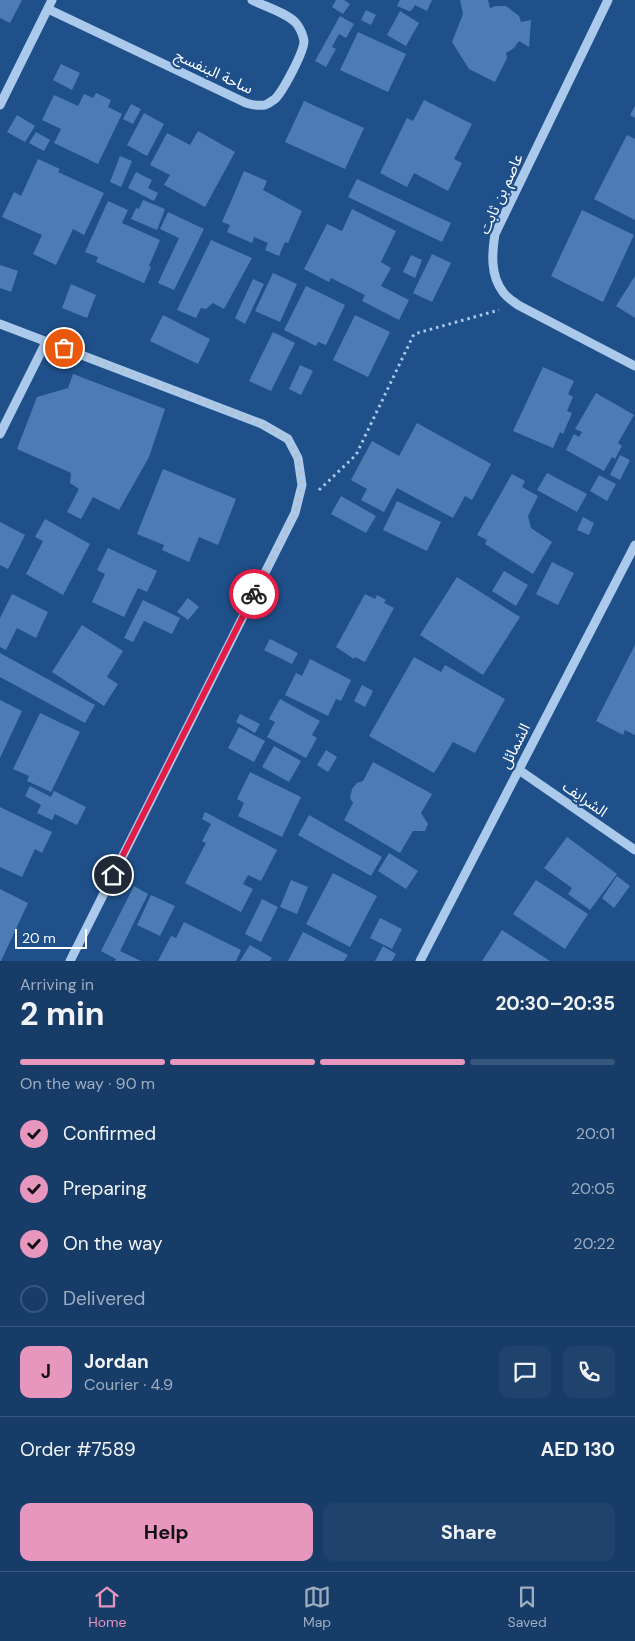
<!DOCTYPE html>
<meta charset="utf-8">
<style>
:root{--surface:#173c68;--page:#20436e;--text:#f1f3f6;--muted:#9eadc0;--line:#36567c;--accent:#e797bd}
body{margin:0;font-family:"DM Sans","Noto Sans Arabic",sans-serif;background:var(--page);color:var(--text);height:100vh;display:flex;flex-direction:column;font-size:19px;white-space:nowrap}
*{box-sizing:border-box;margin:0}
p{font-size:16px;color:var(--muted)}
.icon{flex:none;width:28px;height:28px;fill:none;stroke:currentColor;stroke-width:2;stroke-linecap:round;stroke-linejoin:round}
.map{position:relative;height:961px;overflow:hidden}
.panel{display:flex;flex-direction:column;background:var(--surface);flex:1}
.panel>*{flex:none}
.scale{position:absolute;left:15px;bottom:12px;width:72px;box-sizing:border-box;padding-left:5px;border:2px solid #fff;border-top:0;font-size:14px;line-height:18px;white-space:nowrap;color:#fff;-webkit-text-stroke:4px #1f508a;paint-order:stroke}
.pin{position:absolute;display:grid;place-items:center;width:42px;height:42px;color:#fff;margin:-21px;border:2px solid #fff;border-radius:50%;box-shadow:0 1px 5px #0007}
.courier{position:absolute;display:grid;place-items:center;width:50px;height:50px;margin:-25px;border:4px solid #e11d48;border-radius:50%;background:#fff;color:#222;box-shadow:0 1px 6px #0007}
.head em{font-style:normal;font-weight:700}
.head div{display:flex;flex-direction:column-reverse}
.head{display:flex;align-items:center;justify-content:space-between;height:85px;padding:0 20px}
h1{font-size:32px;font-weight:700;line-height:38px}
.bar{display:grid;grid-template-columns:repeat(4,1fr);gap:8px 5px;align-content:center;height:60px;padding:0 20px}
.bar i{height:6px;border-radius:4px;background:var(--line)}
.bar .selected{background:var(--accent)}
.bar p{grid-column:span 4}
.line{display:flex;align-items:center;gap:12px;padding:0 20px;border-top:1px solid var(--line)}
.line div{flex:1}
.round{display:grid;place-items:center;flex:none;width:52px;height:52px;border-radius:10px;background:var(--page)}
ol{padding:0 20px;list-style:none}
li{display:flex;align-items:center;gap:15px;height:55px}
li p{margin-inline-start:auto}
li .icon{padding:5px;border-radius:50%;background:var(--accent);color:#111;stroke-width:4}
li:last-child{color:var(--muted)}
li i{width:28px;height:28px;border:2px solid var(--line);border-radius:50%}
.primary-button{display:flex;gap:10px;margin-top:auto;padding:10px 20px}
.primary-button a{flex:1;height:58px;border-radius:10px;background:var(--accent);color:#111;font-size:20px;font-weight:700;line-height:58px;text-align:center}
.primary-button a+a{background:var(--page);color:var(--text)}
.tab-bar{display:flex;justify-content:space-around;align-items:center;height:70px;border-top:1px solid var(--line);background:var(--surface);font-size:14px;color:var(--muted)}
.tab-bar a{display:grid;justify-items:center;gap:2px}
.tab-bar .selected{color:var(--accent)}
.map>svg:first-child{display:block}
.building{fill:#4c7cb3}
.lines{fill:none;stroke-linecap:round;stroke-linejoin:round}
.path{stroke:#abc9eb;stroke-width:3;stroke-dasharray:2.5 4;stroke-linecap:butt}
.minor{stroke:#abc9eb;stroke-width:9}
.done{stroke:#b1c2d6;stroke-width:5;stroke-dasharray:0 9}
.route{stroke:#e11d48;stroke-width:6}
.labels{text-anchor:middle;dominant-baseline:central;stroke-width:4.5;stroke-linejoin:round;paint-order:stroke}
.street-label{font-size:15px;fill:#fff;stroke:#1f508a}
</style>
<div class="map">
<svg width="635" height="961" viewBox="0 0 635 961">
<rect width="100%" height="100%" fill="#1f508a"/>
<!-- building -->
<path class="building" d="M0,0h22l-12,23 -10,-5z
M336,0h8l6,4 -7,10 -11,-7z
M400,0h32l-5,11 -12,-6 -4,6h-2l-12,-5z
M460,0h28l2,8 6,-2h10l13,10 2,6 10,-2 -2,27 -10,-6 -5,7 -8,5 1,5 -12,24 -26,-13 -17,-27 11,-28z
M366,10l10,5 -5,10 -10,-5z
M400,11l19,12 -13,23 -19,-11z
M340,16l14,8 -8,14 -7,-4 -7,13 4,2 -10,18 -11,-6z
M358,32l48,22 -18,38 -48,-22z
M61,64l19,9 -8,17 -19,-10z
M96,93l15,7 -3,7 14,7 -24,50 -44,-21 7,-14 -19,-9 12,-25 24,11 6,-12 9,4z
M424,100l48,24 -18,35 8,4 -14,28 -34,-18 -7,14 -27,-14 27,-55 6,3z
M304,101l60,27 -19,41 -60,-27z
M131,104l10,5 -8,15 -10,-5z
M635,106v12l-5,-3z
M144,113l20,11 -17,32 -20,-11z
M17,115l18,11 -10,16 -18,-10z
M198,131l37,21 -30,55 -41,-22 6,-10 -20,-10 17,-32 23,12z
M36,132l14,8 -6,11 -15,-8z
M627,135l8,4v81l-41,-21z
M120,156l12,5 -11,26 -11,-5z
M38,159l22,10 -2,3 46,21 -20,42 -11,-6 -17,36 -23,-11 9,-19 -40,-18 12,-25 7,4z
M244,171l23,10 -4,9 39,21 -14,32 -3,-1 -6,14 -14,-6 3,-7 -14,-6 -2,6 -25,-11 3,-7 -8,-3z
M136,172l16,8 -4,8 10,5 -4,8 -26,-13z
M357,179l94,44 -9,19 -94,-45z
M143,200l22,9 -8,21 -26,-11 5,-11 3,1z
M108,201l20,9 -6,13 38,17 -11,26 2,1 -7,16 -48,-21 2,-5 -13,-5z
M352,209l44,22 -15,31 10,6 -10,18 28,14 -10,20 -37,-19 3,-6 -34,-17 -2,4 -25,-13 23,-45 15,7z
M582,210l52,25 -31,67 -52,-26z
M168,212l36,17 -30,61 -16,-7 21,-45 -19,-9z
M211,240l41,18 -28,51 -11,-6 -7,6 -5,-1 -5,10 -19,-8z
M432,254l19,9 -19,39 -19,-9z
M411,255l11,5 -7,18 -12,-6z
M0,265l18,6 -7,21 -11,-4z
M273,273l24,11 -17,38 -25,-11z
M635,276v42l-19,-12z
M253,279l11,5 -19,40 -10,-6z
M71,284l25,11 -9,23 -25,-10z
M306,286l39,19 -19,40 -8,-3 -2,4 -32,-16z
M163,315l47,24 -12,25 -48,-23z
M355,315l35,17 -22,45 -35,-17z
M273,332l22,11 -24,48 -22,-10z
M300,365l13,6 -12,24 -12,-6z
M543,367l31,14 -6,13 5,3 -6,14 5,2 -9,21 -3,-2 -7,16 -40,-17z
M73,374l92,35 -16,48 -30,53 -26,-13 -12,22 -14,-7 12,-23 -9,-6 1,-10 -54,-24 20,-52 31,-9z
M596,393l38,22 -16,28 4,3 -7,13 -3,-2 -8,14 -38,-21 8,-16 5,3 3,-5 -7,-3z
M417,423l74,41 -19,36 -7,-4 -12,22 -56,-30 -13,24 -23,-12 6,-11 -16,-9 21,-39 27,15z
M620,455l10,5 -10,20 -10,-5z
M163,469l73,30 -18,46 -19,-8 -10,25 -27,-12 2,-5 -27,-11z
M547,473l40,21 -10,18 -40,-22z
M512,474l13,7 -3,6 16,9 -10,20 3,12 21,14 -19,32 -48,-30 2,-4 -10,-5z
M599,475l17,9 -9,17 -17,-10z
M341,496l35,20 -10,17 -35,-19z
M397,501l44,21 -14,29 -44,-21z
M583,517l11,6 -5,12 -12,-5z
M45,519l45,25 -27,51 -37,-21 17,-33 -8,-4z
M0,522l25,13 -17,34 -8,-4z
M108,548l49,23 -10,21 -9,-4 -14,29 -32,-15 13,-28 -8,-4z
M552,562l22,11 -16,32 -22,-11z
M504,571l24,14 -12,21 -24,-15z
M457,577l63,40 -37,58 -63,-40z
M12,594l36,18 -12,26 -19,-10 -11,22 -6,-3v-29z
M365,594l10,5 2,-4 9,5 -2,3 10,5 -29,54 -10,-5 -1,2 -18,-12z
M188,598l11,9 -11,13 -11,-8z
M143,600l37,18 -8,16 -28,-13 -11,21 -9,-4z
M82,625l41,26 -16,26 11,7 -14,22 -52,-34z
M270,639l28,14 -6,11 -28,-14z
M635,645v90l-10,-5 -2,5 -27,-14z
M0,653l95,52 -10,18 -85,-46z
M414,657l27,15 4,-7 60,34 -30,54 -22,-11 -19,31 -65,-37z
M310,659l41,21 -10,21 -5,-2 -8,17 -43,-21 11,-22 6,3z
M362,685l11,6 -8,16 -11,-6z
M280,699l40,22 -8,14 5,3 -11,20 -39,-21 8,-15 -6,-3z
M0,700l22,11 -22,47z
M40,713l40,19 -29,60 -24,-11 2,-5 -16,-7z
M240,714l20,10 -5,9 -19,-11z
M239,727l26,14 -11,21 -26,-14z
M274,746l27,15 -12,21 -27,-15z
M326,750l11,7 -9,15 -11,-7z
M373,762l59,32 -11,19 7,11 -3,7h-12l-13,22 -56,-33 9,-17 -3,-5 2,-9 5,-6 6,-2z
M250,772l51,25 -19,40 -44,-21 6,-13 -7,-4z
M30,786l21,11 3,-6 32,16 -9,18 -22,-11 -3,6 -15,-7 4,-8 -16,-9z
M0,807l52,25 -10,21 -7,-4 -13,28 -22,-10z
M205,812l72,38 -16,31 -13,-6 -5,9 10,5 -12,23 -56,-29 21,-40 -4,-2 9,-17 -9,-5z
M309,815l73,42 -11,19 -73,-41z
M567,837l50,37 -27,36 -22,-16 4,-6 -28,-20z
M389,853l29,18 -12,18 -28,-18z
M333,873l44,23 -27,51 -44,-23z
M617,876l13,10 -16,22 -12,-10z
M291,880l17,7 -11,27 -17,-7z
M536,880l52,34 -23,35 -52,-35z
M134,886l14,8 -28,57 21,10h-26l4,-8 -3,6 -15,-8z
M0,889l28,14 -27,58h-1z
M151,895l24,11 -15,30 -23,-11z
M262,899l16,8 -17,35 -16,-8z
M380,918l22,11 -10,20 -22,-11z
M184,922l57,28 -5,11h-78l13,-25 5,2z
M502,930l48,31h-68z
M303,932l45,23 -4,6h-56z
M250,945l22,13 -2,3h-30z
M383,946l13,8 -4,7h-17z"/>
<g class="lines">
<!-- path -->
<path class="path" d="M319,490l37,-35 58,-121 85,-24"/>
<!-- minor -->
<path class="minor" d="M608,0l-113,234c-3,19 -5,41 8,58 3,5 10,9 15,13l117,61
M48,9l198,94c6,2 12,3 19,2 3,-1 7,-4 10,-6 8,-8 29,-47 29,-58 -1,-6 -4,-13 -8,-18 -9,-10 -32,-17 -44,-23
M0,105l52,-105
M0,324l262,100 26,15 10,19 4,27 -7,28 -225,448
M0,434l46,-92
M519,770l116,80
M420,961l215,-416"/>
</g>
<g class="lines">
<!-- done -->
<path class="done" d="M64,348l198,76 26,15 10,19 4,27 -7,28 -41,81"/>
<!-- route -->
<path class="route" d="M113,875l141,-281"/>
</g>
<g class="labels">
<!-- street labels -->
<g class="street-label">
<text transform="translate(214 72) rotate(25)">ساحة البنفسج</text>
<text transform="translate(501 194) rotate(-66)">عاصم بن ثابت</text>
<text transform="translate(515 746) rotate(-63)">الشمائل</text>
<text transform="translate(585 799) rotate(35)">الشرايف</text>
</g>
</g>
</svg>
<div class="scale">20 m</div>
<div class="pin" style="left:64px;top:348px;background:#ea580c"><svg class="icon" aria-label="bag" viewBox="0 0 24 24"><path d="M5 8h14l-1 12H6zM9 8a3 3 0 0 1 6 0"/></svg></div>
<div class="pin" style="left:113px;top:875px;background:#1f2937"><svg class="icon" aria-label="home" viewBox="0 0 24 24"><path d="M3 11l9-7 9 7M6 9v11h12V9"/></svg></div>
<div class="courier" style="left:254px;top:594px"><svg class="icon" aria-label="bike" viewBox="0 0 24 24"><circle cx="6" cy="16" r="4"/><circle cx="18" cy="16" r="4"/><path d="M6 16l4-8h5l3 8M10 8l3 8H6M13 5h3"/></svg></div>
</div>
<section class="panel">
<div class="head"><div><h1>2 min</h1><p>Arriving in</p></div><em>20:30–20:35</em></div>
<div class="bar"><i class="selected"></i><i class="selected"></i><i class="selected"></i><i></i><p>On the way · 90 m</p></div>
<ol>
<li><svg class="icon" aria-label="check" viewBox="0 0 24 24"><path d="M5 12l5 5 9-10"/></svg>Confirmed<p>20:01</p></li>
<li><svg class="icon" aria-label="check" viewBox="0 0 24 24"><path d="M5 12l5 5 9-10"/></svg>Preparing<p>20:05</p></li>
<li><svg class="icon" aria-label="check" viewBox="0 0 24 24"><path d="M5 12l5 5 9-10"/></svg>On the way<p>20:22</p></li>
<li><i></i>Delivered</li>
</ol>
<div class="line" style="height:90px"><b class="round" style="background:var(--accent);color:#111">J</b><div><b>Jordan</b><p>Courier · 4.9</p></div><a class="round"><svg class="icon" aria-label="chat" viewBox="0 0 24 24"><path d="M4 5h16v11H9l-5 4z"/></svg></a><a class="round"><svg class="icon" aria-label="phone" viewBox="0 0 24 24"><path d="M5 4h4l2 5-3 2q2 4 5 5l2-3 5 2v4C11 20 4 13 5 4z"/></svg></a></div>
<div class="line" style="height:65px"><div>Order #7589</div><b>AED 130</b></div>
<div class="primary-button"><a>Help</a><a>Share</a></div>
</section>
<nav class="tab-bar">
<a class="selected"><svg class="icon" aria-label="home" viewBox="0 0 24 24"><path d="M3 11l9-7 9 7M6 9v11h12V9"/></svg>Home</a>
<a><svg class="icon" aria-label="map" viewBox="0 0 24 24"><path d="M3 6l6-2 6 2 6-2v14l-6 2-6-2-6 2zM9 4v14M15 6v14"/></svg>Map</a>
<a><svg class="icon" aria-label="saved" viewBox="0 0 24 24"><path d="M7 4h10v16l-5-4-5 4z"/></svg>Saved</a>
</nav>
